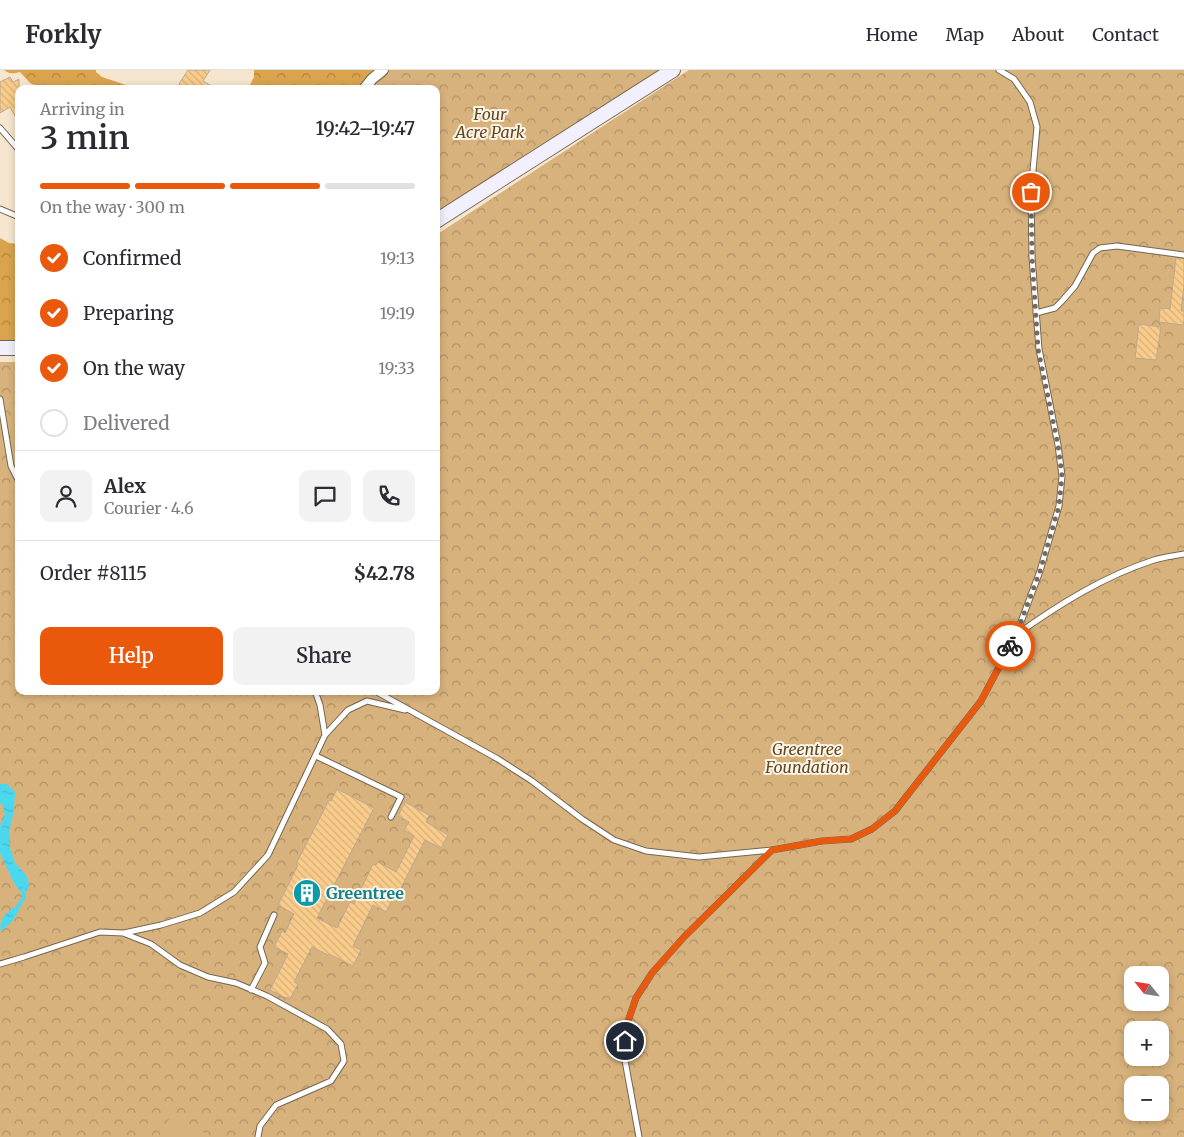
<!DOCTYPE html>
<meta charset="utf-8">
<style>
:root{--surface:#fff;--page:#f2f2f3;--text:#2b2b33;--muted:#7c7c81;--line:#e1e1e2;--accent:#ea580c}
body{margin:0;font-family:Merriweather,serif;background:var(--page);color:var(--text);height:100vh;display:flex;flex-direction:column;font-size:19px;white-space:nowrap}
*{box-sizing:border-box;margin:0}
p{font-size:16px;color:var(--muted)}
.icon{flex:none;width:28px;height:28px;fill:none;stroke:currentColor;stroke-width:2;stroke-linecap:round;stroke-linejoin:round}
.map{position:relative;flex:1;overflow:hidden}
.side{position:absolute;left:15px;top:15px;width:425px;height:610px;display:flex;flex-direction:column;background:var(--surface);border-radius:10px;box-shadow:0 2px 8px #0003}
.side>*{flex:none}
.needle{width:32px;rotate:300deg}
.buttons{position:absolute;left:1124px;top:896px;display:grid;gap:10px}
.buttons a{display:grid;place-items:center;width:45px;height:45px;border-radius:10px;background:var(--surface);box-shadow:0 2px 8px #0003;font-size:25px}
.pin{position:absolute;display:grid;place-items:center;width:42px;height:42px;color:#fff;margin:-21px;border:2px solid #fff;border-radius:50%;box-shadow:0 1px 5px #0007}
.courier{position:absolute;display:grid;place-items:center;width:50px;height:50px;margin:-25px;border:4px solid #ea580c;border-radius:50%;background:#fff;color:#222;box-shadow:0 1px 6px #0007}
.head em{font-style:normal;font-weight:600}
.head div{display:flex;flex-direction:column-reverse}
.head{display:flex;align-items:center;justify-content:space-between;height:85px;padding:0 25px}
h1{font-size:32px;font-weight:600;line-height:38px}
.bar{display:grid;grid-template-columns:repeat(4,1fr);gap:8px 5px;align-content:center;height:60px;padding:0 25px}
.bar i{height:6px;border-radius:4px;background:var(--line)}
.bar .selected{background:var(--accent)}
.bar p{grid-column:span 4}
.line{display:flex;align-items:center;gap:12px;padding:0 25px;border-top:1px solid var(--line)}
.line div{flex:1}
.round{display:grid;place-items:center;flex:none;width:52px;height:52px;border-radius:10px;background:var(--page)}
ol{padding:0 25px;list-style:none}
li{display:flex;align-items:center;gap:15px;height:55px}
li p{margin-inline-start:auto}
li .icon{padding:5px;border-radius:50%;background:var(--accent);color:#fff;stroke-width:4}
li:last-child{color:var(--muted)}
li i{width:28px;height:28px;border:2px solid var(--line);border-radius:50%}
.action{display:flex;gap:10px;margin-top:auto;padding:10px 25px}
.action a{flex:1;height:58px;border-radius:10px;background:var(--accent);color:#fff;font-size:20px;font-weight:600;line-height:58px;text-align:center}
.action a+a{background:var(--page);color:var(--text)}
header{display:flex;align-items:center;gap:30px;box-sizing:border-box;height:70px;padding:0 25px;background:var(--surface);border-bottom:1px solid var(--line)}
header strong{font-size:24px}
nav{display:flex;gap:28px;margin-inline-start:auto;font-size:18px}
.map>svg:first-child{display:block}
.forest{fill:url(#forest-crowns)}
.park{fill:url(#park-crowns);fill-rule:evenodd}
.pitch{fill:#d8b27c}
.water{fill:url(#water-ripples)}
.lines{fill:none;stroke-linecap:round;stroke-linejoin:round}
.stream{stroke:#4bd8ef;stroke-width:4}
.building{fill:url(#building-back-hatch);stroke:#b9a993}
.lane-casing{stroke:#746652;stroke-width:7}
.street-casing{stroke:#746652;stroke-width:12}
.secondary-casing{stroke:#746652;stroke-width:16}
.lane{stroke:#fff;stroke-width:5}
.street{stroke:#fff;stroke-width:10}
.secondary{stroke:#f2f0fc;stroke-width:14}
.done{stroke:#746a5d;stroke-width:5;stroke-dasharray:0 9}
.route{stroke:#ea580c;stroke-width:6}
.labels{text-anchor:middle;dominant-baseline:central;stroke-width:4;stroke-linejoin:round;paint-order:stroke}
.park-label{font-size:16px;font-style:italic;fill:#5f4824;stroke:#fff5e7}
.culture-label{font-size:16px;font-weight:bold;fill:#0d838f;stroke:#fff5e7;text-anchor:start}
</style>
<header>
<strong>Forkly</strong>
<nav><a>Home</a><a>Map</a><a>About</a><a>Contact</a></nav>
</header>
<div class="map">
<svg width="1184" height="1067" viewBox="0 0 1184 1067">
<defs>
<pattern id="forest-crowns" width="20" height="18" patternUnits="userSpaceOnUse" patternTransform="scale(1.25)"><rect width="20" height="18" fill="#daa34d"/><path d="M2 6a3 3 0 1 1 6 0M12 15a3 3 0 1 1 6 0" fill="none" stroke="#b1853f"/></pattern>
<pattern id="park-crowns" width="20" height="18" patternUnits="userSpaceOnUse" patternTransform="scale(1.25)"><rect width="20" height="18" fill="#d8b27c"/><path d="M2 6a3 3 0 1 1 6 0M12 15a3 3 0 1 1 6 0" fill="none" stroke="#b09165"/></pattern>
<pattern id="water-ripples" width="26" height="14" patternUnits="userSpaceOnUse" patternTransform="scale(1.25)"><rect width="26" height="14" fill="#4bd8ef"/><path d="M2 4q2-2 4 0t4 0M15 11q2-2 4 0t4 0" fill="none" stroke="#42b9cc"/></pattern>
<pattern id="building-back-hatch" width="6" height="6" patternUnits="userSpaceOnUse" patternTransform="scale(1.25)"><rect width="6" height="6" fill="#facc8b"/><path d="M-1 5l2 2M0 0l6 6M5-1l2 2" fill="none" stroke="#d7af78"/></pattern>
</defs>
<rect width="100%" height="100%" fill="#f7e6cf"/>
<!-- forest -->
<path class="forest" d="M4,0h92v2l6,5 36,12h-95l-13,-6 -10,-11c-7,2 -11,2 -16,-2z
M254,0h129l-19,19h-116l6,-12z
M0,168l9,5 10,1v104h-19z"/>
<!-- park -->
<path class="park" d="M383,0h290l-237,151v-132h-72z
M689,0h495v1067h-1184v-775h19v329h417v-456zM1132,905h28v27h-28zM1132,960h28v28h-28zM1132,1015h28v27h-28z"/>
<!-- pitch -->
<path class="pitch" d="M172,1048l41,19h-54l8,-16z"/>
<!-- water -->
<path class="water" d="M0,714h7l8,8 -1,19 -5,20 1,17 5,15 11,12 3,9 -2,7 -3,3 -6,-5 -5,-8 -13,-28v-27l5,-11 -2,-9 -3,-3z
M14,837h6c-4,11 -10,18 -20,24 0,-13 4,-16 14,-24z"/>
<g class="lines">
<!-- stream -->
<path class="stream" d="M16,840l8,-13v-7"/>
</g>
<!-- building -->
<path class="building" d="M188,0h22l-7,11 13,8h-29l-8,-5z
M10,7l3,5 6,-3v44l-9,-16 -10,6v-31z
M1176,188l8,1v27l-3,25h3v14l-25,-3 1,-14 10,1z
M1139,254l22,3 -5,33 -21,-2z
M337,719l37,19 -57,110 20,10 13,-26 4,2 19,-40 3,1 2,-3 18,10 18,-36 -10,-6 5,-8 -11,-6 7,-14 24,13 -3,7 22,13 -7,13 -16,-8 -25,50 -2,-1 -12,23 -13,-7 -20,41 8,4 -8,16 -24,-12 -1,1 -16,-8 -18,35 4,2 -8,15 -4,-2v1l-16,-8 18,-36 -14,-7 8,-16 3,2 9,-19 -16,-9 20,-40 -2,-1 33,-64 2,1z"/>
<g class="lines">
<defs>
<path id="lane" d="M0,58l19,22
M0,139l19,8
M1036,243l19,-5 7,-7 13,-15 18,-33 7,-5 17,-2 67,9
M0,329l11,67 8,16
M1016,565c42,-30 88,-59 138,-75 10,-3 20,-4 30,-6
M315,621l5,14 5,30
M375,621l123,68 34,22 50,38 32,21 32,11 53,6 73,-7 50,-9 29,-2 21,-10 23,-18 86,-110 35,-66 24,-64 19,-65 3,-30 -4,-31 -19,-96 -7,-92 -1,-65 6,-65 -7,-25 -16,-23 -15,-9
M316,686l85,41 -10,20
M124,863l37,-8 39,-12 34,-21 34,-37 57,-120 23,-25 19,-9 38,9
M0,894l24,-7 76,-25 23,1 28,11 29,21 28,12 28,6 31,13 60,33 14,15 3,17 -13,20 -55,24 -16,21 -2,11
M251,920l14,-27 -5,-16 14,-32
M639,1067l-15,-82 2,-28 10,-29 16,-25 32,-36 88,-87"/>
<path id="street" d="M364,19l8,-10 11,-9"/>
<path id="secondary" d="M436,151l237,-151
M0,278h19"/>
</defs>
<!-- lane casing -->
<use href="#lane" class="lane-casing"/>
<!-- street casing -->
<use href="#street" class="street-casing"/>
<!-- secondary casing -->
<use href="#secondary" class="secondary-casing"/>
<!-- lane -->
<use href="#lane" class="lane"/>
<!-- street -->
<use href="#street" class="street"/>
<!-- secondary -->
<use href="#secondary" class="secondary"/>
</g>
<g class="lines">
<!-- done -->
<path class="done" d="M1010,576l6,-11 24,-64 19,-65 3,-30 -4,-31 -20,-96 -6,-92 -1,-65"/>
<!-- route -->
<path class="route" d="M625,971l1,-14 10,-29 16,-25 32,-36 88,-87 50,-9 29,-2 21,-10 23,-18 86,-110 29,-55"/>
</g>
<!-- icons -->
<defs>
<symbol id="building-disc" viewBox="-11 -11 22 22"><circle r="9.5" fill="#0f9aa8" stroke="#fff5e7"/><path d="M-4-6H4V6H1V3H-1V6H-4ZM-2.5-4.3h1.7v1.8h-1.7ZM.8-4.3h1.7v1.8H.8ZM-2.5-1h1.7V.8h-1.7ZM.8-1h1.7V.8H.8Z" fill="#fff"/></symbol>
</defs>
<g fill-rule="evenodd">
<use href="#building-disc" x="291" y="807" width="32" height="32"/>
</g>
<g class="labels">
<!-- park labels -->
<g class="park-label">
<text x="490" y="44">Four<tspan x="490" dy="18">Acre Park</tspan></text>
<text x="807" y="679">Greentree<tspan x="807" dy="18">Foundation</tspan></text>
</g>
<!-- culture labels -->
<g class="culture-label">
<text x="326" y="823">Greentree</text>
</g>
</g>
</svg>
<div class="buttons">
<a><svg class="needle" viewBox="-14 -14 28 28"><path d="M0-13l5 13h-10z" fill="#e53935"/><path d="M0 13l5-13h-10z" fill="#7c7c81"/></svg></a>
<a>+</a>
<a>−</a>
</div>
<div class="pin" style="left:1031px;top:122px;background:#ea580c"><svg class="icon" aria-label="bag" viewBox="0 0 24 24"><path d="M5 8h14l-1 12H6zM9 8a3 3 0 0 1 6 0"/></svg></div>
<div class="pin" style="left:625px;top:971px;background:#1f2937"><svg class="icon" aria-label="home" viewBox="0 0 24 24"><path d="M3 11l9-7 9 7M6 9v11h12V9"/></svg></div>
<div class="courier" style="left:1010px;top:576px"><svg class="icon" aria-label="bike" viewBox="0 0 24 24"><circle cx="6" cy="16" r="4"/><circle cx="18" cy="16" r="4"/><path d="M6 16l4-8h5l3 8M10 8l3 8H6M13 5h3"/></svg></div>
<section class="side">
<div class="head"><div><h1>3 min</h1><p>Arriving in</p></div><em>19:42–19:47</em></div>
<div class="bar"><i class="selected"></i><i class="selected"></i><i class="selected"></i><i></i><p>On the way · 300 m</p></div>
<ol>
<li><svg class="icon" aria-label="check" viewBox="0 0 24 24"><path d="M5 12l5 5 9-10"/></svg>Confirmed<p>19:13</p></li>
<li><svg class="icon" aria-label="check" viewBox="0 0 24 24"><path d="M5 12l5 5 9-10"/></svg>Preparing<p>19:19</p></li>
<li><svg class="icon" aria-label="check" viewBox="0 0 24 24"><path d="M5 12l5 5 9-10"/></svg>On the way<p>19:33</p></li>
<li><i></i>Delivered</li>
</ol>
<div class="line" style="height:90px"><a class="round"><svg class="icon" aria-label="person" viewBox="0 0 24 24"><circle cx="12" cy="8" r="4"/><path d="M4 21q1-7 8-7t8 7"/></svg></a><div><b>Alex</b><p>Courier · 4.6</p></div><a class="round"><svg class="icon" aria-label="chat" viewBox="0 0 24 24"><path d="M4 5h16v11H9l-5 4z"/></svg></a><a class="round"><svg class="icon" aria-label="phone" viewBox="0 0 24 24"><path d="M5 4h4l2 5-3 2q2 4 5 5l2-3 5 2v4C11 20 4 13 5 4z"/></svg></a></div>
<div class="line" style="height:65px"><div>Order #8115</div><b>$42.78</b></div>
<div class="action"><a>Help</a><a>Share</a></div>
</section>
</div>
